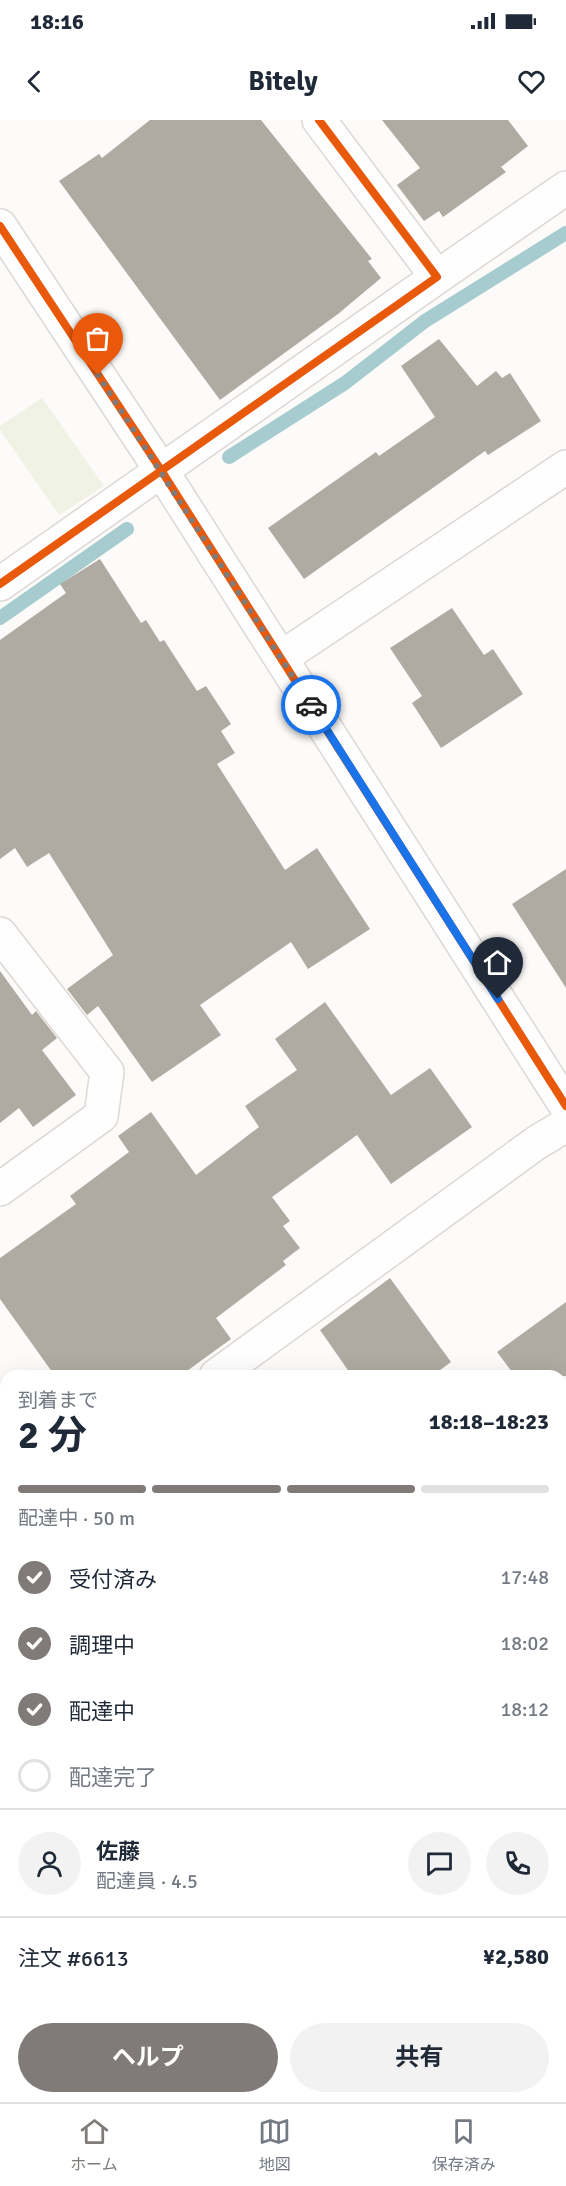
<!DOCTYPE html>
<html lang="ja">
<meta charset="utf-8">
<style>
:root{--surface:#fff;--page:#f2f2f3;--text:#1f2937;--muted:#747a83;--line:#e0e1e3;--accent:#807b78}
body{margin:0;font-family:Signika,"Noto Sans JP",sans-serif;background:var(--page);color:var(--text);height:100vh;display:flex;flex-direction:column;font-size:22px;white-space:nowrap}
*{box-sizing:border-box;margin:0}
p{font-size:20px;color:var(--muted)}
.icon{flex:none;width:33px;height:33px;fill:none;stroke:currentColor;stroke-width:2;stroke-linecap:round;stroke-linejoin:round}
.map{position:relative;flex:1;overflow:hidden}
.drawer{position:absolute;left:0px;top:1250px;width:567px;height:734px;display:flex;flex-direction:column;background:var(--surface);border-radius:18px 18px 0 0;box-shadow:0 6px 24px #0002}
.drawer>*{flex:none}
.pin{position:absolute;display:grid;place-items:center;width:51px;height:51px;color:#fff;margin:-62px -26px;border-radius:50% 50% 50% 0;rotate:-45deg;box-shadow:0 0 6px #0007}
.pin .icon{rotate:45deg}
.courier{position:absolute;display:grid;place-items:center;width:60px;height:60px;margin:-30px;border:4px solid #1a73e8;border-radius:50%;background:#fff;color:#222;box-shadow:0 2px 8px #0007}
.overview em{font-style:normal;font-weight:700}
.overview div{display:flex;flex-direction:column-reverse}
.overview{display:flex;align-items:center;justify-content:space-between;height:102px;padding:0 18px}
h1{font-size:39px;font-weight:700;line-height:45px}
.bar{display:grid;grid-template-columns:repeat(4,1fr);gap:9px 6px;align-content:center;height:72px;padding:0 18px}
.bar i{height:8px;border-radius:4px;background:var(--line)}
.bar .active{background:var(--accent)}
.bar p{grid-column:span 4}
.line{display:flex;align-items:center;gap:15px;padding:0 18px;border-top:2px solid var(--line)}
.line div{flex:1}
.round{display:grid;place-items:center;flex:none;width:63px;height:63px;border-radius:32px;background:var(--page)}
ol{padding:0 18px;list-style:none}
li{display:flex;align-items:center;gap:18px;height:66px}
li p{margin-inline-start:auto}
li .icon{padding:6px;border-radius:50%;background:var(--accent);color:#fff;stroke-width:4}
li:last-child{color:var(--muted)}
li i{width:33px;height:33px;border:3px solid var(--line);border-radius:50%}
.action{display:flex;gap:12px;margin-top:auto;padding:12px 18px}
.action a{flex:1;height:69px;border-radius:36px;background:var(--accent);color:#fff;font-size:24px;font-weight:700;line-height:69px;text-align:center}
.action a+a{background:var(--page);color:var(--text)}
.status{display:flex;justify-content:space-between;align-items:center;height:42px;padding:0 30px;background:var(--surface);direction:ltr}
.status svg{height:16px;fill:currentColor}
header{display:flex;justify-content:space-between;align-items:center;height:78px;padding:0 18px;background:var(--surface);font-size:27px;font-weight:700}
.tabs{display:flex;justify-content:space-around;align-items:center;height:84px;border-top:2px solid var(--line);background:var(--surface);font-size:16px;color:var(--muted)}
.tabs a{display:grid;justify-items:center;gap:3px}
.tabs .active{color:var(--accent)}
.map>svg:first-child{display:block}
.green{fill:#f0f3e3}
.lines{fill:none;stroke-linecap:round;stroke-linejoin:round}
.stream{stroke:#a6cccf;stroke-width:14}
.building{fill:#afaaa2}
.minor-casing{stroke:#ddd8d5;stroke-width:36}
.minor{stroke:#fffefe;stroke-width:33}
.cycleway-casing{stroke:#fff;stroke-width:11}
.cycleway{stroke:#e8590c;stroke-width:8}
.done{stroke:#807b78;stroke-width:6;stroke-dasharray:0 10.8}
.route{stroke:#1a73e8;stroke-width:8}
</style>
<div class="status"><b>18:16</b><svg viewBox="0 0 49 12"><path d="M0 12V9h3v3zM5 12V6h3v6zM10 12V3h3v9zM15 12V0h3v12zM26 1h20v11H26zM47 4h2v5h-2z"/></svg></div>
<header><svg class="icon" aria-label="back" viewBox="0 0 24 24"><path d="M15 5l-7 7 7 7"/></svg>Bitely<svg class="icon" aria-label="heart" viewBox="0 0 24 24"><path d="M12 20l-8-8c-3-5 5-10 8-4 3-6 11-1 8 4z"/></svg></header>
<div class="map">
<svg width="566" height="1982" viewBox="0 0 566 1982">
<rect width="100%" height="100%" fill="#fdfbf9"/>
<!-- green -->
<path class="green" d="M42,278l62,88 -45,29 -59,-85v-4z
M6,1733v108l-6,-8v-97z
M107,1977h141l-7,5h-138z"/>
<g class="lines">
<!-- stream -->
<path class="stream" d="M229,337l116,-74 80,-62 141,-88
M0,498l127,-89
M0,1653l6,-3
M561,1945l5,-4
M507,1982l7,-5"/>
</g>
<!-- building -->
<path class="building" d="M150,0h111l111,139 -4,2 13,17 -43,36 -118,86 -161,-219 40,-27 3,4z
M382,0h126l20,26 -27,21 5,5 -63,45 -4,-6 -15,10 -27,-36 23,-17z
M439,219l38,47 19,-15 6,7 8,-5 31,48 -53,34 -3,-4 -181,128 -36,-51 108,-76 3,4 56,-39 -34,-51z
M100,439l41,64 5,-3 14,22 4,-2 33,51 9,-5 25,38 -10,7 14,22 -18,11 68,106 32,-22 53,81 -62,40 -17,-27 -91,63 21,30 -69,47 -54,-76 -11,9 -20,-26 46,-34 -64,-102 -22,14 -12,-19 -15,11v-219l66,-47 -6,-9z
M452,488l32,47 9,-6 30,45 -82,54 -29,-45 10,-7 -32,-48z
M566,749v119l-54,-84z
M0,851l32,44 4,-4 21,27 -15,12 34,45 -43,32 -14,-19 -19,15z
M325,882l66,93 39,-27 42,59 -81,57 -34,-49 -85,62 18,24 -7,5 17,22 -17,13 3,4 -70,53 15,21 -51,37h-125l-55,-77v-41l76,-54 -6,-8 59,-44 -11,-16 33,-24 45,63 63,-48 -14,-21 52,-36 -22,-31z
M390,1158l61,84 -19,14h-80l-32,-46z
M566,1182v74h-51l-18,-24z"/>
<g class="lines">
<defs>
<path id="minor" d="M0,106l161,244 405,636
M437,157l129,-89
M0,464l437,-307 -118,-157
M281,538l285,-191
M0,814l107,138 -6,44 -101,73
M216,1256l320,-233 30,-18
M0,1413l6,-5
M0,1494l6,12
M0,1870l6,9
M561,1910l5,-4
M74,1977l3,5
M339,1977l3,5
M442,1982l10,-5"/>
</defs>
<!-- minor casing -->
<use href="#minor" class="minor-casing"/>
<!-- minor -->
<use href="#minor" class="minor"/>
<defs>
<path id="cycleway" d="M0,106l161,244 405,636
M0,464l437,-307 -118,-157"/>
</defs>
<!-- cycleway casing -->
<use href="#cycleway" class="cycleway-casing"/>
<!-- cycleway -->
<use href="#cycleway" class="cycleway"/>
</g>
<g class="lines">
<!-- done -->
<path class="done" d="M98,255l213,330"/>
<!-- route -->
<path class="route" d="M311,585l187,294"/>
</g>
</svg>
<div class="pin" style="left:98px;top:255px;background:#ea580c"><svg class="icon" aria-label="bag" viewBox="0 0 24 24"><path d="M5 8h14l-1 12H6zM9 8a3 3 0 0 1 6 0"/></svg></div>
<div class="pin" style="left:498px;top:879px;background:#1f2937"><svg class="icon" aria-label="home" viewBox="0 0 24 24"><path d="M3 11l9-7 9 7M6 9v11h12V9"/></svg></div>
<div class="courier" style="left:311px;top:585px"><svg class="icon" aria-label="car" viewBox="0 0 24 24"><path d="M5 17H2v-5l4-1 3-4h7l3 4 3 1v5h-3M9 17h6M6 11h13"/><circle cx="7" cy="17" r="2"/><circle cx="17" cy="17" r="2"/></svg></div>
<section class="drawer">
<div class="overview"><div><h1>2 分</h1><p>到着まで</p></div><em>18:18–18:23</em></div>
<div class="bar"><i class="active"></i><i class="active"></i><i class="active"></i><i></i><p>配達中 · 50 m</p></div>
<ol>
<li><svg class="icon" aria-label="check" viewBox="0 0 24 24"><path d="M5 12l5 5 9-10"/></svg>受付済み<p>17:48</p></li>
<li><svg class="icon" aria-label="check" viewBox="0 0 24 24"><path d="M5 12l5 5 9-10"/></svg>調理中<p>18:02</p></li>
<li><svg class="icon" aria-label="check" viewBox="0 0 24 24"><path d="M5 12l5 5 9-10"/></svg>配達中<p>18:12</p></li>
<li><i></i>配達完了</li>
</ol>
<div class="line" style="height:108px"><a class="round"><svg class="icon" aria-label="person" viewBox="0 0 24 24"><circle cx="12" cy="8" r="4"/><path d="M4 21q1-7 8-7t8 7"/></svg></a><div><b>佐藤</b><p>配達員 · 4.5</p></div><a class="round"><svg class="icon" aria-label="chat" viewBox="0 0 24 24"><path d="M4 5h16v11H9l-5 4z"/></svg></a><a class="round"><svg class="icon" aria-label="phone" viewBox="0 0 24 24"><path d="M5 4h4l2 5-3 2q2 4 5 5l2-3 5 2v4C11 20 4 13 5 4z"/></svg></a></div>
<div class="line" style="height:78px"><div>注文 #6613</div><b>¥2,580</b></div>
<div class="action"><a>ヘルプ</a><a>共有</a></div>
</section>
</div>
<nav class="tabs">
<a class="active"><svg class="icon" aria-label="home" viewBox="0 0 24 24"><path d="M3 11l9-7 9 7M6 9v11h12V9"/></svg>ホーム</a>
<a><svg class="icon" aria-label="map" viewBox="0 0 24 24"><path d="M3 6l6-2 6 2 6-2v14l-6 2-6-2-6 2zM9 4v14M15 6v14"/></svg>地図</a>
<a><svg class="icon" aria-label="saved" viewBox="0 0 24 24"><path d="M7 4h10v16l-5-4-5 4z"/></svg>保存済み</a>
</nav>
